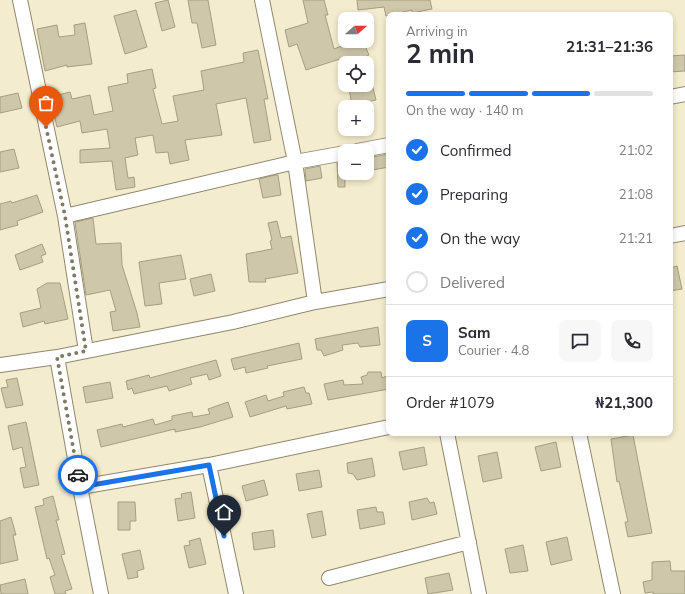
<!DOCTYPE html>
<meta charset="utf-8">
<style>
:root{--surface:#fff;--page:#f7f7f7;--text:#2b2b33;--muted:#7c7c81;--line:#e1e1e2;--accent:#1a73e8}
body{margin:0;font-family:Mulish,sans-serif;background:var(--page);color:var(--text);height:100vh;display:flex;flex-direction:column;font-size:15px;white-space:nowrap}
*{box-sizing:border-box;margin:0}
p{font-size:13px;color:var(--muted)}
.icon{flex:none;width:22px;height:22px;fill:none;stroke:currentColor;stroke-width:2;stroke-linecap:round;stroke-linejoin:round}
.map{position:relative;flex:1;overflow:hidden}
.drawer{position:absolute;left:386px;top:12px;width:287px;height:424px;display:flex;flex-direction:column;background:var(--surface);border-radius:8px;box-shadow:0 2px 6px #0003}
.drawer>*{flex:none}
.needle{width:26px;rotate:69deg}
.fabs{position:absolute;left:338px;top:12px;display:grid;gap:8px}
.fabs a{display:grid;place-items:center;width:36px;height:36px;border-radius:8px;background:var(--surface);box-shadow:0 2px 6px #0003;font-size:20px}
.pin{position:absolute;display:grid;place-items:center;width:34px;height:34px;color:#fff;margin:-41px -17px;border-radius:50% 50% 50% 0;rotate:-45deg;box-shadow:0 0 4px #0007}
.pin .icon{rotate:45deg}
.courier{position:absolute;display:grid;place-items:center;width:40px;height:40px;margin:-20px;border:3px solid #1a73e8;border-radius:50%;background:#fff;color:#222;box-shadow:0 1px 5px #0007}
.head em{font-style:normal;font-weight:700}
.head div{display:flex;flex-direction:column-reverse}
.head{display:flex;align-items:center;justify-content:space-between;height:68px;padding:0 20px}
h1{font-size:26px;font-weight:700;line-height:30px}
.bar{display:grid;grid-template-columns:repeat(4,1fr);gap:6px 4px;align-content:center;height:48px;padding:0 20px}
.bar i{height:5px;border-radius:3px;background:var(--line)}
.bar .on{background:var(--accent)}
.bar p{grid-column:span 4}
.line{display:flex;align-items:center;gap:10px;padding:0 20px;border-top:1px solid var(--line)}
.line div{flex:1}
.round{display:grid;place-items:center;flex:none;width:42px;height:42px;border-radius:8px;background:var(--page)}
ol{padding:0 20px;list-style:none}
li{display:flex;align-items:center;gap:12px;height:44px}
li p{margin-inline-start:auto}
li .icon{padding:4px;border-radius:50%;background:var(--accent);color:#fff;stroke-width:4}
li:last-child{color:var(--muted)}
li i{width:22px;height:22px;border:2px solid var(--line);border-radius:50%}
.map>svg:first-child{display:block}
.building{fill:#cec7aa;stroke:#a59e82}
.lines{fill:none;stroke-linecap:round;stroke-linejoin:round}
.minor-casing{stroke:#8f886c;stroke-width:16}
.minor{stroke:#fff;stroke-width:14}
.done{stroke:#7e7a67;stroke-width:4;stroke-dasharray:0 7.2}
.route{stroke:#1a73e8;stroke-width:5}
</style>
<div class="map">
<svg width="685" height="594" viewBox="0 0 685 594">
<rect width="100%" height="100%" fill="#f4ecce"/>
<!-- building -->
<path class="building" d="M168,0l7,27 -13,4 -7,-28z
M188,0h20l8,45 -14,3 -5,-25h-5z
M303,0h21l4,15h-3l9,34 20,-8h9l6,14 -19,8 -4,-6 -40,13 -9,-26 -8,3 -4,-17 23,-7z
M357,0h73l2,9 -20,4v-3l-26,6 -2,-9 -26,3z
M136,10l11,37 -22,7 -11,-38z
M85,23l7,41 -25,3v-2l-22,6 -8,-42 20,-4 2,12 16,-2 -1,-10z
M258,50l10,49h-4l7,41 -17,3 -8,-45 -30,6 6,31 -37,5 4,20 -19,4 -2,-12 -12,1 -3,-18 -18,3 3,17 -13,3 3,20 6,-1 1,10 -19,3 -4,-29 -32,2v-13l30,-2 -3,-19 -25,4 -2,-12 -23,6 -7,-30 20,-5 2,7 18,-4 4,20 19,-4 -5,-24 20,-4 -1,-9 25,-5 4,19 -3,1 9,35 16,-3 -5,-25 31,-6 -3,-19 43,-9 -1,-9z
M685,55v16l-15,1v-16z
M372,84l4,16 -24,5 -3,-16z
M18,93l4,15 -22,5v-16z
M14,149l5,19 -19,4v-20z
M389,154v13l-22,4v-13z
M343,162h2v25h-7l-1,-24z
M320,166l2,12 -16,3 -1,-12z
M275,175h3l3,20 -18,3 -4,-19z
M37,195l6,17 -26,9 1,4 -18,5v-26l11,-3 1,2z
M93,218l3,26 25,-1 1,22 15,48 3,14 -27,4 -3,-19 6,-1 -6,-21 -24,5 -11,-73z
M277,221l4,17 10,-2 7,37 -33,6 1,3h-17l-3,-28 26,-5 -2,-8 2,-1 -4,-17z
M42,244l4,10 -5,2 2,6 -23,8 -5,-15z
M181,255l5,24 -27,4 3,21 -17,2 -6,-44z
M677,266l5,23 -12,2v-23z
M211,274l4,17 -21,5 -4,-17z
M47,283h13l8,36 -23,5 -1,-3 -21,6 -3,-14 21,-5 -4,-19z
M378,327l2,18 -20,2 -2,-4 -16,2 1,5 -19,6 -3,-6h-4l-2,-11z
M299,343l3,16 -35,7 1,2 -22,5 -1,-6 -11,3 -3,-11z
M216,360l5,16 -12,4 -2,-6 -17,4 2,6 -23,7 -2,-5 -33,8 -2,-6 -4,2 -2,-9 23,-6 1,3z
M368,372h13l1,6 5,-2 2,13 -61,11 -4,-16 19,-4 1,5 19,-1 -2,-7 6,-2z
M17,378l6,27 -17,3 -5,-20 7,-1 -2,-7z
M110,382l3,16 -27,5 -3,-16z
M304,387l2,6h3l3,11 -25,5 -1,-3 -36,11 -5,-15 21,-7 2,6 16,-5 -1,-4z
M228,402l5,15 -33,10 -25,5v-3l-74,18 -4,-17 25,-6 1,3 30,-8 2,6 17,-5v-4l20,-4 1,5 17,-3 -2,-5z
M26,422l13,63 -15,3 -4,-20 6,-1 -4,-20 -9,3 -5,-24z
M633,435l19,98 -24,4 -3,-15h3l-9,-41 -2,1 -6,-43z
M556,442l5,25 -20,4 -6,-24z
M424,447l3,18 -24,5 -4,-18z
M497,452l5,26 -19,4 -5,-26z
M372,458l3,18 -18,4 -4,-6 -5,-1 -1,-10z
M319,470l3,17 -23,4 -3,-17z
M264,480l4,15 -22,6 -4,-15z
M191,492l4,26 -17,3 -3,-22 7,-1 -1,-4z
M53,496l6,24h-3l9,34 -4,1 11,34 -7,2 1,3h-11l-5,-17 5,-2 -6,-17 -2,1 -12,-52 9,-2 -1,-6z
M427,498l3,5 4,-1 3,12 -25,6 -3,-18z
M118,502h17l1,19h-6v9h-12z
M376,507l1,5h6l2,12 -25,5 -3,-19z
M322,511l4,24 -14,3 -5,-24z
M11,517l5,18h-3l5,25 -18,4v-43z
M273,530l2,17 -21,3 -2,-17z
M567,537l5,23 -21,5 -5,-23z
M200,538l6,26 -17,4 -5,-22 6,-1 -1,-4z
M523,545l5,26 -18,2 -5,-24z
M140,550l4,19 -7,2 1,6 -10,2 -6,-25z
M670,561l1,10h14v23h-32v-2l-8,1 -2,-11 9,-2v-18z
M449,573l4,17 -25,4 -3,-16z
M25,579l3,15h-27l-1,-9z"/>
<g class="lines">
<defs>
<path id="minor" d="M20,0l45,216 21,135
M262,0l33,162 20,140
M670,97l15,-3
M357,151l32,-6
M65,216l230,-54 50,-9
M670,236l15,-3
M57,357l23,130 21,107
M0,365l57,-8 176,-35 82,-20 74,-13
M447,433l32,161
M579,433l34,161
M209,465l27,129
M80,487l129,-22 180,-38
M329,578l140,-36"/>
</defs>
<!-- minor casing -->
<use href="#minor" class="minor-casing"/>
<!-- minor -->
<use href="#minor" class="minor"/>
</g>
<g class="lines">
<!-- done -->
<path class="done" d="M46,127l19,89 21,135 -29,6 21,118"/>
<!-- route -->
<path class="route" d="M78,475l2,12 129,-22 15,71"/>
</g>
</svg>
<div class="fabs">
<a><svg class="needle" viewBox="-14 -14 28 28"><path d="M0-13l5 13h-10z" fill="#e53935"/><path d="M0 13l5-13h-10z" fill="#7c7c81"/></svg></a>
<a><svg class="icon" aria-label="locate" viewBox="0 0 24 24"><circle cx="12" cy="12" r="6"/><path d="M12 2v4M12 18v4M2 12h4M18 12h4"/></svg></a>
<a>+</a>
<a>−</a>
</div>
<div class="pin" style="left:46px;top:127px;background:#ea580c"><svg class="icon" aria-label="bag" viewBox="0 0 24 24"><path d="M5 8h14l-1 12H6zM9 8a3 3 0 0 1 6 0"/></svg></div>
<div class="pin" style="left:224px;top:536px;background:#1f2937"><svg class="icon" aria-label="home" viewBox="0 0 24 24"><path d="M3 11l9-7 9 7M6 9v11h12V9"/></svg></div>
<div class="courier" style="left:78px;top:475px"><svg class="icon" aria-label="car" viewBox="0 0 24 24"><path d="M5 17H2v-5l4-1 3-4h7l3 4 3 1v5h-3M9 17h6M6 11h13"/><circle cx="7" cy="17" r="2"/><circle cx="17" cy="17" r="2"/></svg></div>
<section class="drawer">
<div class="head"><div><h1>2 min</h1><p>Arriving in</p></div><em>21:31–21:36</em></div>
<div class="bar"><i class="on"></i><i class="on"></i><i class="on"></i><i></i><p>On the way · 140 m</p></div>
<ol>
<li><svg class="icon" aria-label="check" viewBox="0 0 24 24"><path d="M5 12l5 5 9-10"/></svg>Confirmed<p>21:02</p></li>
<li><svg class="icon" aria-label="check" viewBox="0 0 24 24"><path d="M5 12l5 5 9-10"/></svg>Preparing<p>21:08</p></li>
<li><svg class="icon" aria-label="check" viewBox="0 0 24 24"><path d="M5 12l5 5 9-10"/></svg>On the way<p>21:21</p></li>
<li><i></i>Delivered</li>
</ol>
<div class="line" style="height:72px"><b class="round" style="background:var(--accent);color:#fff">S</b><div><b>Sam</b><p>Courier · 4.8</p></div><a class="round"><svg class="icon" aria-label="chat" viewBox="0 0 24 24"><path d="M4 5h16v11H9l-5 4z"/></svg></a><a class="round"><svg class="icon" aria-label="phone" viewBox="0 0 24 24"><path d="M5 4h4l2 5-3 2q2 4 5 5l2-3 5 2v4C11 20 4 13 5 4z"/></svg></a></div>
<div class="line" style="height:52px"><div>Order #1079</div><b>₦21,300</b></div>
</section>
</div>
